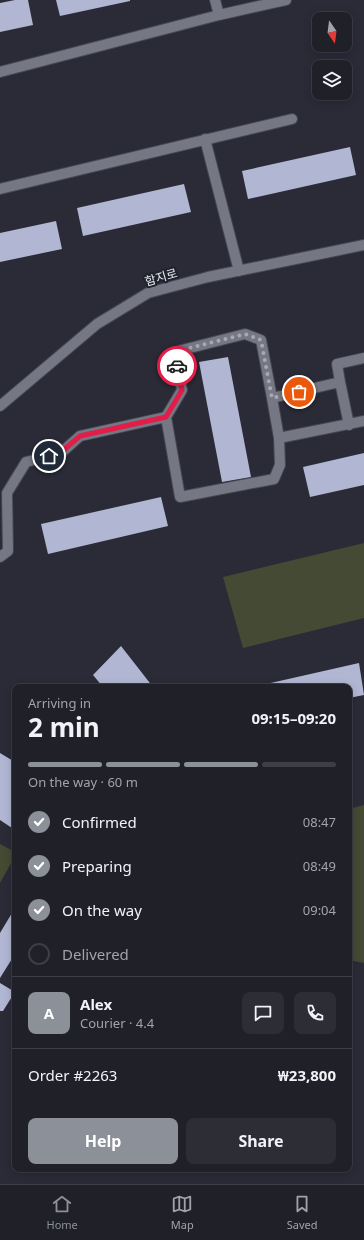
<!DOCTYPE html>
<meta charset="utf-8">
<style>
:root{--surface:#202029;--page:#2d2d35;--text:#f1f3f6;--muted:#a2a3a8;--line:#3d3e46;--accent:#8c9099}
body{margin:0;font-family:"Noto Sans","Noto Sans KR",sans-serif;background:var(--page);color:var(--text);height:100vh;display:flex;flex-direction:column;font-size:15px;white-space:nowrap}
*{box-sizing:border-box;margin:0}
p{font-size:13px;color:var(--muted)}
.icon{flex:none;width:22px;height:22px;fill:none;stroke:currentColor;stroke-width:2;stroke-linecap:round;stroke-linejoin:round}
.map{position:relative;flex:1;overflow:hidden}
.details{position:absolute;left:12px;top:684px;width:340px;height:488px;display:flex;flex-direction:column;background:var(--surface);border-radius:8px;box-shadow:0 2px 10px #0003,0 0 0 1px var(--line)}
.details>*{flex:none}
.needle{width:26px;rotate:166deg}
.tools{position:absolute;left:312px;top:12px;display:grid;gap:8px}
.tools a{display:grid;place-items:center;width:40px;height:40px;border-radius:8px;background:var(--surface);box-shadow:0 2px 10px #0003,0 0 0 1px var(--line);font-size:20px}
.pin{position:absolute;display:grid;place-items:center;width:34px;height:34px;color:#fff;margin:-17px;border:2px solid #fff;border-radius:50%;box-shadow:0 1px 4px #0007}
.courier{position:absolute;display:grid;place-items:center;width:40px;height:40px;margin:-20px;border:3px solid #e11d48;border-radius:50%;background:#fff;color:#222;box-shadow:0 1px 5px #0007}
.overview em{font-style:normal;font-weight:700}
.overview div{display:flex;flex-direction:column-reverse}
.overview{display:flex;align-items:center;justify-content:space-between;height:68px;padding:0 16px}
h1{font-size:26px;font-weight:700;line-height:30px}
.bar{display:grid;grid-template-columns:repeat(4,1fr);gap:6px 4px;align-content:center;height:48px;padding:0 16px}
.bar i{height:5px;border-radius:3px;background:var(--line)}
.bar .selected{background:var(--accent)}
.bar p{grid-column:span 4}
.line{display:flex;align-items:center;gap:10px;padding:0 16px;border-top:1px solid var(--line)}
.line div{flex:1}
.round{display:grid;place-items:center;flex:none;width:42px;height:42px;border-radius:8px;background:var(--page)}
ol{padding:0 16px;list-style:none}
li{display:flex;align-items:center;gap:12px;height:44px}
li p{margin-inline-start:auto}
li .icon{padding:4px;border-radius:50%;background:var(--accent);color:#fff;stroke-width:4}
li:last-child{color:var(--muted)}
li i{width:22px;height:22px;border:2px solid var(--line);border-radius:50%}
.action{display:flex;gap:8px;margin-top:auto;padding:8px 16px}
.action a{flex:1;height:46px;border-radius:8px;background:var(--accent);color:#fff;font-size:16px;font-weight:700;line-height:46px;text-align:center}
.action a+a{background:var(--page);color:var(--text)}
.tab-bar{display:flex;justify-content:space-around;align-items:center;height:56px;border-top:1px solid var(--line);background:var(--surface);font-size:11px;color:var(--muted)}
.tab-bar a{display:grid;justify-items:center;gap:2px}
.tab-bar .selected{color:var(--accent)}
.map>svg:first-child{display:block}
.green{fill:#454a34}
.building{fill:#b1b6d3}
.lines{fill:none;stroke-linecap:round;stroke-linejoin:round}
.minor-casing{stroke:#464851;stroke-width:12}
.minor{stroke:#757785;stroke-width:10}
.done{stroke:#a7a9b2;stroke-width:4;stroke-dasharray:0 7.2}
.route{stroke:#e11d48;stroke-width:5}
.labels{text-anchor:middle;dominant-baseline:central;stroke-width:4;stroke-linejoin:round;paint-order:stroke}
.street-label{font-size:12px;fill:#ebedf4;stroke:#20222d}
</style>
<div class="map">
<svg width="364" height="1184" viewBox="0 0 364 1184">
<rect width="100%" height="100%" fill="#2a2b37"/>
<!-- green -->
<path class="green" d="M364,543v75l-121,30 -20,-71z
M364,805v158l-15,-3v-151z
M0,844l15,8v4l-15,27z"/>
<!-- building -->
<path class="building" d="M15,0h13l5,25 -33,7v-29z
M56,0h74v1l-70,15z
M350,147l6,28 -108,24 -6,-28z
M184,184l7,28 -108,24 -6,-28z
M56,221l6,28 -62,13v-29z
M228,357l23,120 -29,5 -23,-120z
M364,453v32l-54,12 -7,-30z
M161,497l7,29 -120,28 -7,-30z
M121,646l32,41h-50l-10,-12z
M359,663l5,32 -15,3v-11h-96z
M0,753l15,9v68l-15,-10z
M15,908v46l-15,24v-45z
M0,983l15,9 -12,19h-3z"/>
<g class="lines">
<defs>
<path id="minor" d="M215,0l4,15 67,-15
M0,72l219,-57
M205,139l34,132
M0,189l292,-70
M340,382l9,43
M272,398l7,40 85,-17
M0,406l97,-82 51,-31 60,-16 156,-32
M166,417l14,80 94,-18 6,-14 -1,-27
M0,557l8,-6 -1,-58 19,-31 35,-9 19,-17 86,-19 16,-27 -7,-33 3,-6 67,-17 16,6 11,58 68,-16 -3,-18 27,-6"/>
</defs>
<!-- minor casing -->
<use href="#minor" class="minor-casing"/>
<!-- minor -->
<use href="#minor" class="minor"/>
</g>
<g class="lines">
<!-- done -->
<path class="done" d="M177,366l-2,-8 3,-7 67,-17 16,6 11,58 27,-6"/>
<!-- route -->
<path class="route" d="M49,456l11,-3 20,-17 86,-19 16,-27 -5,-24"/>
</g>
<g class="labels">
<!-- street labels -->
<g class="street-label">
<text transform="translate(161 277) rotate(-16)">함지로</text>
</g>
</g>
</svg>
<div class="tools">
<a><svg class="needle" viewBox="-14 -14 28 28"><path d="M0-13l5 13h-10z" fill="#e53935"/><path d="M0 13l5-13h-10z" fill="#a2a3a8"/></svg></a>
<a><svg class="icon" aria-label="layers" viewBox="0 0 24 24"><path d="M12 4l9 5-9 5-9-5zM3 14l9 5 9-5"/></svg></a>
</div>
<div class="pin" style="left:299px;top:392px;background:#ea580c"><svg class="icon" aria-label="bag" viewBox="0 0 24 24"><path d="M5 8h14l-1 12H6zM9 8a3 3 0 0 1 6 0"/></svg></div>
<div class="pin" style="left:49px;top:456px;background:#1f2937"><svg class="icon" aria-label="home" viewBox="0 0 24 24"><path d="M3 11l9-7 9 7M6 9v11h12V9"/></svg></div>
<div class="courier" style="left:177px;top:366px"><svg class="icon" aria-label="car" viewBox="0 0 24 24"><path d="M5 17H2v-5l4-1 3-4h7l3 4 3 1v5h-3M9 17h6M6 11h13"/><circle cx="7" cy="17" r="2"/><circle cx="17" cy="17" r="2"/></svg></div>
<section class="details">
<div class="overview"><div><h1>2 min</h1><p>Arriving in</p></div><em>09:15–09:20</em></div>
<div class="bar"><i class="selected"></i><i class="selected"></i><i class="selected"></i><i></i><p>On the way · 60 m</p></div>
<ol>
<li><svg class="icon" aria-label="check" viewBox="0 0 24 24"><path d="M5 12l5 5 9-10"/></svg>Confirmed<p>08:47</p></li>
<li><svg class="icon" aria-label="check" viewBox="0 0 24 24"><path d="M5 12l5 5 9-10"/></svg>Preparing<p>08:49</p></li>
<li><svg class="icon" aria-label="check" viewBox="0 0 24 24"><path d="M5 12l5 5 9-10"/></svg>On the way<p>09:04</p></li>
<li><i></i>Delivered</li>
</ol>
<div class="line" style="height:72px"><b class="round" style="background:var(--accent);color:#fff">A</b><div><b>Alex</b><p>Courier · 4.4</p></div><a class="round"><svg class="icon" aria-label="chat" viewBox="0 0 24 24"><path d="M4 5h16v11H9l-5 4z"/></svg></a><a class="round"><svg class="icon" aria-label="phone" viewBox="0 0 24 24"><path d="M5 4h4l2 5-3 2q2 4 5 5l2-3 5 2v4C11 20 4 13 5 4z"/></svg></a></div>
<div class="line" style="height:52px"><div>Order #2263</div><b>₩23,800</b></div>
<div class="action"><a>Help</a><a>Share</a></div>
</section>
</div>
<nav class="tab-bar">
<a class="selected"><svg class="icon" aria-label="home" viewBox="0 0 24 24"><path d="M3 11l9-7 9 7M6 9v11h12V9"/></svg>Home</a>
<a><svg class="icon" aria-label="map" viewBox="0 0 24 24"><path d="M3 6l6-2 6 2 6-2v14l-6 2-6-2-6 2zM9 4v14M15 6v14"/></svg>Map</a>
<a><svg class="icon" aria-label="saved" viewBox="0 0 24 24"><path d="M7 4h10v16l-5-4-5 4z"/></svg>Saved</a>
</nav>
